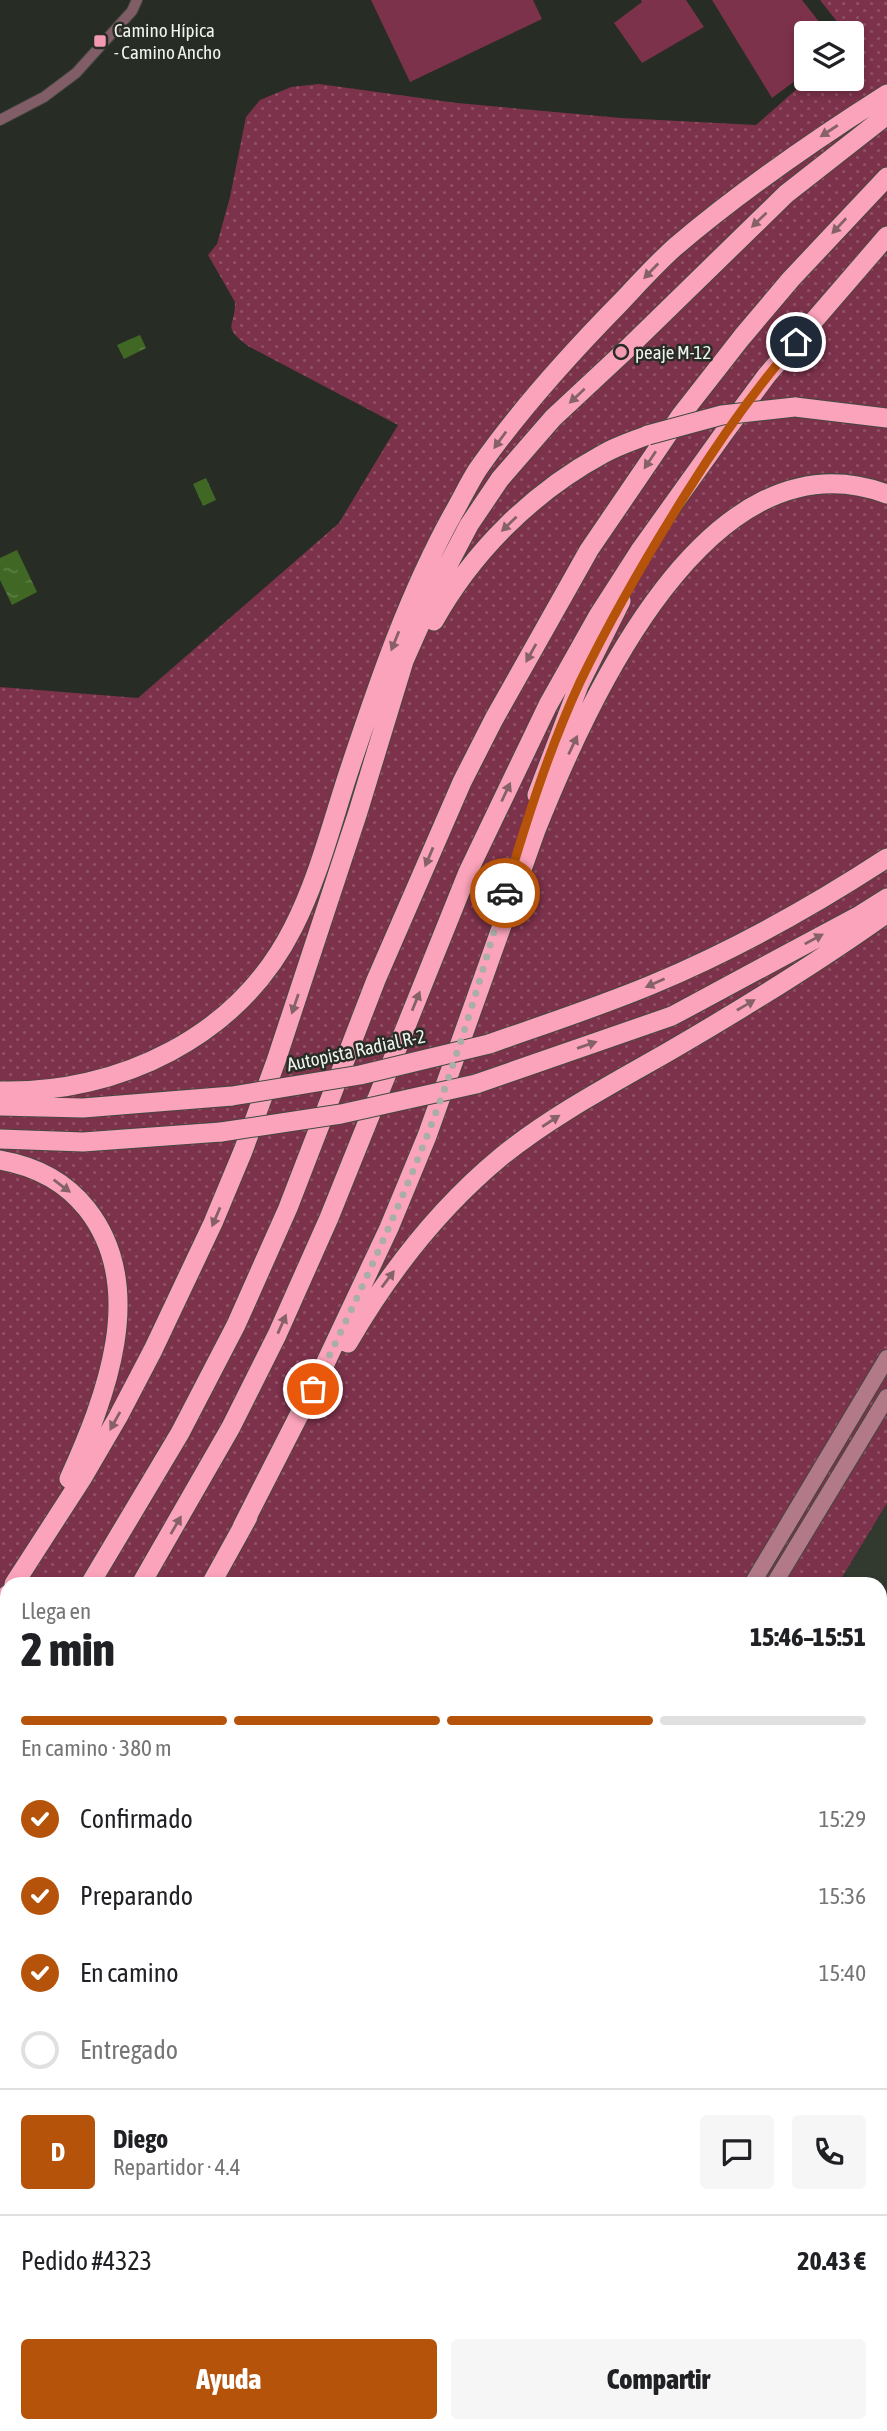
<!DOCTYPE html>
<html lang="es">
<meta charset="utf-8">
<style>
:root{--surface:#fff;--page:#f6f6f6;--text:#202124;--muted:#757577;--line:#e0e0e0;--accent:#b45309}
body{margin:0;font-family:"Asap Condensed",sans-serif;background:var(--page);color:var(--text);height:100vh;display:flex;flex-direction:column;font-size:26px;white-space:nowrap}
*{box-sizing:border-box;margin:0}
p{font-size:23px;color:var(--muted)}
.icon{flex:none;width:38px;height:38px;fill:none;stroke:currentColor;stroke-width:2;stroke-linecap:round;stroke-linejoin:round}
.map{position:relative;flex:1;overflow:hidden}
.sheet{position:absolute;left:0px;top:1577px;width:887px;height:856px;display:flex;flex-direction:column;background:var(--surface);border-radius:21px 21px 0 0;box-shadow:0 4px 10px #0003}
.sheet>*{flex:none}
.fabs{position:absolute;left:794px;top:21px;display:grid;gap:14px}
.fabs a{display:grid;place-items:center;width:70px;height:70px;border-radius:7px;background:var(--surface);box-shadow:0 4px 10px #0003;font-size:35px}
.pin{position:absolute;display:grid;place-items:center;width:60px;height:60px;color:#fff;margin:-30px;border:4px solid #fff;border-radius:50%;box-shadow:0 2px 7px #0007}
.courier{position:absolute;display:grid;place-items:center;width:70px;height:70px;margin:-35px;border:5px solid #b45309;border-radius:50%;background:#fff;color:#222;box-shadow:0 2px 9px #0007}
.head em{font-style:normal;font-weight:800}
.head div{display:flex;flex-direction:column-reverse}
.head{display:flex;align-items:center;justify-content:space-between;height:119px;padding:0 21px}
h1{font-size:46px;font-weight:800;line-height:52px}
.bar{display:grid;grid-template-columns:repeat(4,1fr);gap:10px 7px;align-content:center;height:84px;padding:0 21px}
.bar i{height:9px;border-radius:5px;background:var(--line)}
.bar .current{background:var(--accent)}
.bar p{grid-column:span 4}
.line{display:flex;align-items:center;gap:18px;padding:0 21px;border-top:2px solid var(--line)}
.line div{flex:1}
.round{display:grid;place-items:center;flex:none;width:74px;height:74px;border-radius:7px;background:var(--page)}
ol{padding:0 21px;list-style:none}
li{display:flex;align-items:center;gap:21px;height:77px}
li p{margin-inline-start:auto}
li .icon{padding:7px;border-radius:50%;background:var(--accent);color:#fff;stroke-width:4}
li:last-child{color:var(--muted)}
li i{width:38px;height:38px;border:4px solid var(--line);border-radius:50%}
.action{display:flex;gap:14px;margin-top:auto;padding:14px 21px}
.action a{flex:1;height:80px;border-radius:7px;background:var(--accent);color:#fff;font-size:28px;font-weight:800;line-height:80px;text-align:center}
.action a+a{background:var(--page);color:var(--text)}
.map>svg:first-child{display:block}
.built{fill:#32392e}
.grass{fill:url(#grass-dots)}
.green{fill:#7d324b}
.water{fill:url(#water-ripples)}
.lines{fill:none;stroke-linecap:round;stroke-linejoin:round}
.canal{stroke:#406824;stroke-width:12}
.street-casing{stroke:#434841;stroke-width:12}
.secondary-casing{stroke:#434841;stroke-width:18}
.highway-casing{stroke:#434841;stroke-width:21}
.street{stroke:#815e67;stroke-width:10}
.secondary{stroke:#b27a89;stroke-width:16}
.highway{stroke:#fba3bb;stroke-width:19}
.highway-bridge-casing{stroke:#434841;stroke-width:21;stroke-linecap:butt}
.highway-bridge{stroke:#fba3bb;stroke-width:19}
.oneway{fill:#866268}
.done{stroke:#aaada8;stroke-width:7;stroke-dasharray:0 12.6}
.route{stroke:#b45309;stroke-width:9}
.poi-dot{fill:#f19ab2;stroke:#272c25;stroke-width:2.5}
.labels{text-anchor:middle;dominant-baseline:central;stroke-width:5;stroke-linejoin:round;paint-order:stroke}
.poi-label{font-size:19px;fill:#f0f2ee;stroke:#272c25;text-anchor:start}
.street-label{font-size:19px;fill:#f0f2ee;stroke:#272c25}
</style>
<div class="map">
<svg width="887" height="2431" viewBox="0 0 887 2431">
<defs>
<pattern id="grass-dots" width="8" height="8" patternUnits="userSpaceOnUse" patternTransform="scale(1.75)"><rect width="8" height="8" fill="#7d324b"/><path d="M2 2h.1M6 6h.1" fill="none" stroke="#905065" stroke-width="1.8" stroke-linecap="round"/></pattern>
<pattern id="water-ripples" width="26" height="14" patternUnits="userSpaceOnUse" patternTransform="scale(1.75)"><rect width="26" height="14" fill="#406824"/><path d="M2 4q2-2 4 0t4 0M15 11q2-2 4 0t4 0" fill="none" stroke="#5c7e44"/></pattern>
</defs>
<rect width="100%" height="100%" fill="#272c25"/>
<!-- built -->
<path class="built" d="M887,1503v491l-7,-4v-406h-42z"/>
<!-- grass -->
<path class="grass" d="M820,0h67v1503l-49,81h-831v83l-7,-5v-975l138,11 201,-175 59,-98 -150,-79c-27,-21 -13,-17 -13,-44l-27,-47 9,-11 13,-47 16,-80 14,-17 31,-13 28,-3 138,19 164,15 135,7 52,-46h44v-46h-6z"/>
<!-- green -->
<path class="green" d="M371,0h162l9,19 -132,63z
M641,0h45l18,27 -62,36 -28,-40 28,-21z
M712,0h90l26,33h-21v39l-35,26z"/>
<!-- water -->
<path class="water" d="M140,335l6,13 -22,11 -7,-14z
M206,478l10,22 -13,6 -10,-22z
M17,550l20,42 -25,13 -12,-25v-22z"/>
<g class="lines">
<!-- canal -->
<path class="canal" d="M880,1814l7,4"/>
<defs>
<path id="street" d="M0,120l44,-23 32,-24 56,-62 5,-11
M880,1944l7,4
M819,2426l9,5
M846,2426l9,5
M878,2431l9,-15"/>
<path id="secondary" d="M752,1584l135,-226
M774,1584l113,-187
M247,2431l4,-5
M266,2431l3,-5
M724,2431l3,-5
M738,2431l6,-5"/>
<path id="highway" d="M795,407l92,11
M434,621c39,-70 99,-129 169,-167 14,-8 30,-13 45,-19
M537,795l42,-110 42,-84
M489,1044c54,-19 109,-37 162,-59 82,-34 161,-78 236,-127
M476,1084l196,-68 188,-101 27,-17
M0,1091c119,3 238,-54 293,-163 26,-51 39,-106 57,-160 29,-87 59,-175 104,-256 8,-14 15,-29 24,-43 42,-60 91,-114 142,-166 18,-19 36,-39 55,-56 67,-57 138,-106 212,-153
M0,1106l83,2 149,-12
M0,1139l83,3 138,-10
M0,1160c35,6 65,21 87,49 62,79 18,190 -18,270
M348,1343c41,-71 91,-135 154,-187 51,-41 110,-72 166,-104 74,-43 149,-89 219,-139
M242,1527l82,-161 65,-138 38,-92 109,-306c51,-127 172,-403 351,-336
M14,1584l69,-107 35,-60 35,-67 60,-127 30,-72 33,-90 82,-249 46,-151 35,-79 30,-57 31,-46 53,-61 74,-69 159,-155 101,-79
M90,1584l90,-151 56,-108 52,-117 88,-228 86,-198 32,-63 95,-169 92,-135 61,-78 49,-58 96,-102
M141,1584l90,-157 46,-92 52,-117 139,-346 80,-167 50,-89 43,-67 83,-116 43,-58 120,-139
M211,1584l37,-67
M0,1606l7,-11
M0,1727l7,-11
M0,1808l7,-11
M0,1969l7,-12"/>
</defs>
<!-- street casing -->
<use href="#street" class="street-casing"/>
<!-- secondary casing -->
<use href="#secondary" class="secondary-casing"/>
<!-- highway casing -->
<use href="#highway" class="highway-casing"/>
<!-- street -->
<use href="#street" class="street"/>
<!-- secondary -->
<use href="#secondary" class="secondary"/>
<!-- highway -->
<use href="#highway" class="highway"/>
<defs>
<path id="highway-bridge" d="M648,435l74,-20 73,-8
M232,1096l128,-21 129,-31
M221,1132l120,-18 135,-30"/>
</defs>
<!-- highway-bridge casing -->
<use href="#highway-bridge" class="highway-bridge-casing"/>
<!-- highway-bridge -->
<use href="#highway-bridge" class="highway-bridge"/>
</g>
<!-- one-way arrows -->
<defs><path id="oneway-solid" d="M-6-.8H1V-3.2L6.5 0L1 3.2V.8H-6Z" transform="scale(1.75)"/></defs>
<g class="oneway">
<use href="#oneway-solid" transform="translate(829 131) rotate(147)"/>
<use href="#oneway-solid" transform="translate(759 220) rotate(136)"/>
<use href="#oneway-solid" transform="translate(839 226) rotate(133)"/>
<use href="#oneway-solid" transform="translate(651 271) rotate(134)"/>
<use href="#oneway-solid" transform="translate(577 396) rotate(137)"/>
<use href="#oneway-solid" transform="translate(500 440) rotate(126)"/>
<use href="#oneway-solid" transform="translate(650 460) rotate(124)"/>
<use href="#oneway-solid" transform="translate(509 524) rotate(136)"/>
<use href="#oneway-solid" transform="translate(395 641) rotate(112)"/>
<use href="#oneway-solid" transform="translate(531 653) rotate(119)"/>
<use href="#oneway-solid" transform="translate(573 745) rotate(-65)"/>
<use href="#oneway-solid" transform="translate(506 792) rotate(-65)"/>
<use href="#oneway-solid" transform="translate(429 857) rotate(113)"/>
<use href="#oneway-solid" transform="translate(814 939) rotate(-28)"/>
<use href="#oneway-solid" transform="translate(655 983) rotate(156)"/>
<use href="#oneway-solid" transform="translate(416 1001) rotate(-68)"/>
<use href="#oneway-solid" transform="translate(295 1004) rotate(109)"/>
<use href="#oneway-solid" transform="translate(746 1005) rotate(-30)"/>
<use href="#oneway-solid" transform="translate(587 1045) rotate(-19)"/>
<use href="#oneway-solid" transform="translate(551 1121) rotate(-33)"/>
<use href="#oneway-solid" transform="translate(62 1186) rotate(37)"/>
<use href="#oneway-solid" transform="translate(216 1217) rotate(113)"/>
<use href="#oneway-solid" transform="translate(388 1279) rotate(-53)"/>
<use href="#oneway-solid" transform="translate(282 1324) rotate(-66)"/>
<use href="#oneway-solid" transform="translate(115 1421) rotate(119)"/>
<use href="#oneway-solid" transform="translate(176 1525) rotate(-60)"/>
</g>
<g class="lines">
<!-- done -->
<path class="done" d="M313,1389c41,-83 80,-167 114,-253 31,-79 55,-162 78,-243"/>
<!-- route -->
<path class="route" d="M505,893c21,-71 44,-144 75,-211 32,-66 68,-128 107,-190 33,-53 68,-103 109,-150"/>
</g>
<!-- markers -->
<g class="poi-dot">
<rect x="93" y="34" width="14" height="14" rx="3.5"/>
<circle cx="621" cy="352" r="7"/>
</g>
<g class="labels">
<!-- poi labels -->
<g class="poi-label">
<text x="114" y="30">Camino Hípica<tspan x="114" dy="22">- Camino Ancho</tspan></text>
<text x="635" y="352">peaje M-12</text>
</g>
<!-- street labels -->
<g class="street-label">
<text transform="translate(356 1050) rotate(-12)">Autopista Radial R-2</text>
</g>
</g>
</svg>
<div class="fabs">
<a><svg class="icon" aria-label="layers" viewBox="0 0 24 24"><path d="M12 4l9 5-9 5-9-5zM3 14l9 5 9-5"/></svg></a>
</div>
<div class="pin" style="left:313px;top:1389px;background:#ea580c"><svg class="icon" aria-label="bag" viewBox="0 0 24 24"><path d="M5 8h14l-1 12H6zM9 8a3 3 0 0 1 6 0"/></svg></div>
<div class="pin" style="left:796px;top:342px;background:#1f2937"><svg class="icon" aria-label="home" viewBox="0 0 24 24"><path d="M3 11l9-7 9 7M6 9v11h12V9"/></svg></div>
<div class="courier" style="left:505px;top:893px"><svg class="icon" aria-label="car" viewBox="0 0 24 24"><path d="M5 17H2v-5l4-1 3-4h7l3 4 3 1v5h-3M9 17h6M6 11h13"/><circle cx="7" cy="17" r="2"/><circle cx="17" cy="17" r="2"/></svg></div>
<section class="sheet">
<div class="head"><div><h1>2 min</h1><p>Llega en</p></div><em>15:46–15:51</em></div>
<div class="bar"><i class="current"></i><i class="current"></i><i class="current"></i><i></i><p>En camino · 380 m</p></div>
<ol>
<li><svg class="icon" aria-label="check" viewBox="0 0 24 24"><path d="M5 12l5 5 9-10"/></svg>Confirmado<p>15:29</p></li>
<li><svg class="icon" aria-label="check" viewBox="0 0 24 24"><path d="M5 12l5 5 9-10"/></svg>Preparando<p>15:36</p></li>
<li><svg class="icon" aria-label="check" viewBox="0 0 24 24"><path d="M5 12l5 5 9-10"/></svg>En camino<p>15:40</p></li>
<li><i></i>Entregado</li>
</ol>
<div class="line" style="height:126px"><b class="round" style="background:var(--accent);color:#fff">D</b><div><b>Diego</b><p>Repartidor · 4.4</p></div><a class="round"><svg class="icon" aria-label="chat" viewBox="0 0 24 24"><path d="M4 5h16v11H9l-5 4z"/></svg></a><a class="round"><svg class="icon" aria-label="phone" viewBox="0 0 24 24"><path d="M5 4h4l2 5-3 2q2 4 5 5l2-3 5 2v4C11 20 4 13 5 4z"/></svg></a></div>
<div class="line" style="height:91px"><div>Pedido #4323</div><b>20.43 €</b></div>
<div class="action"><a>Ayuda</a><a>Compartir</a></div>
</section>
</div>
